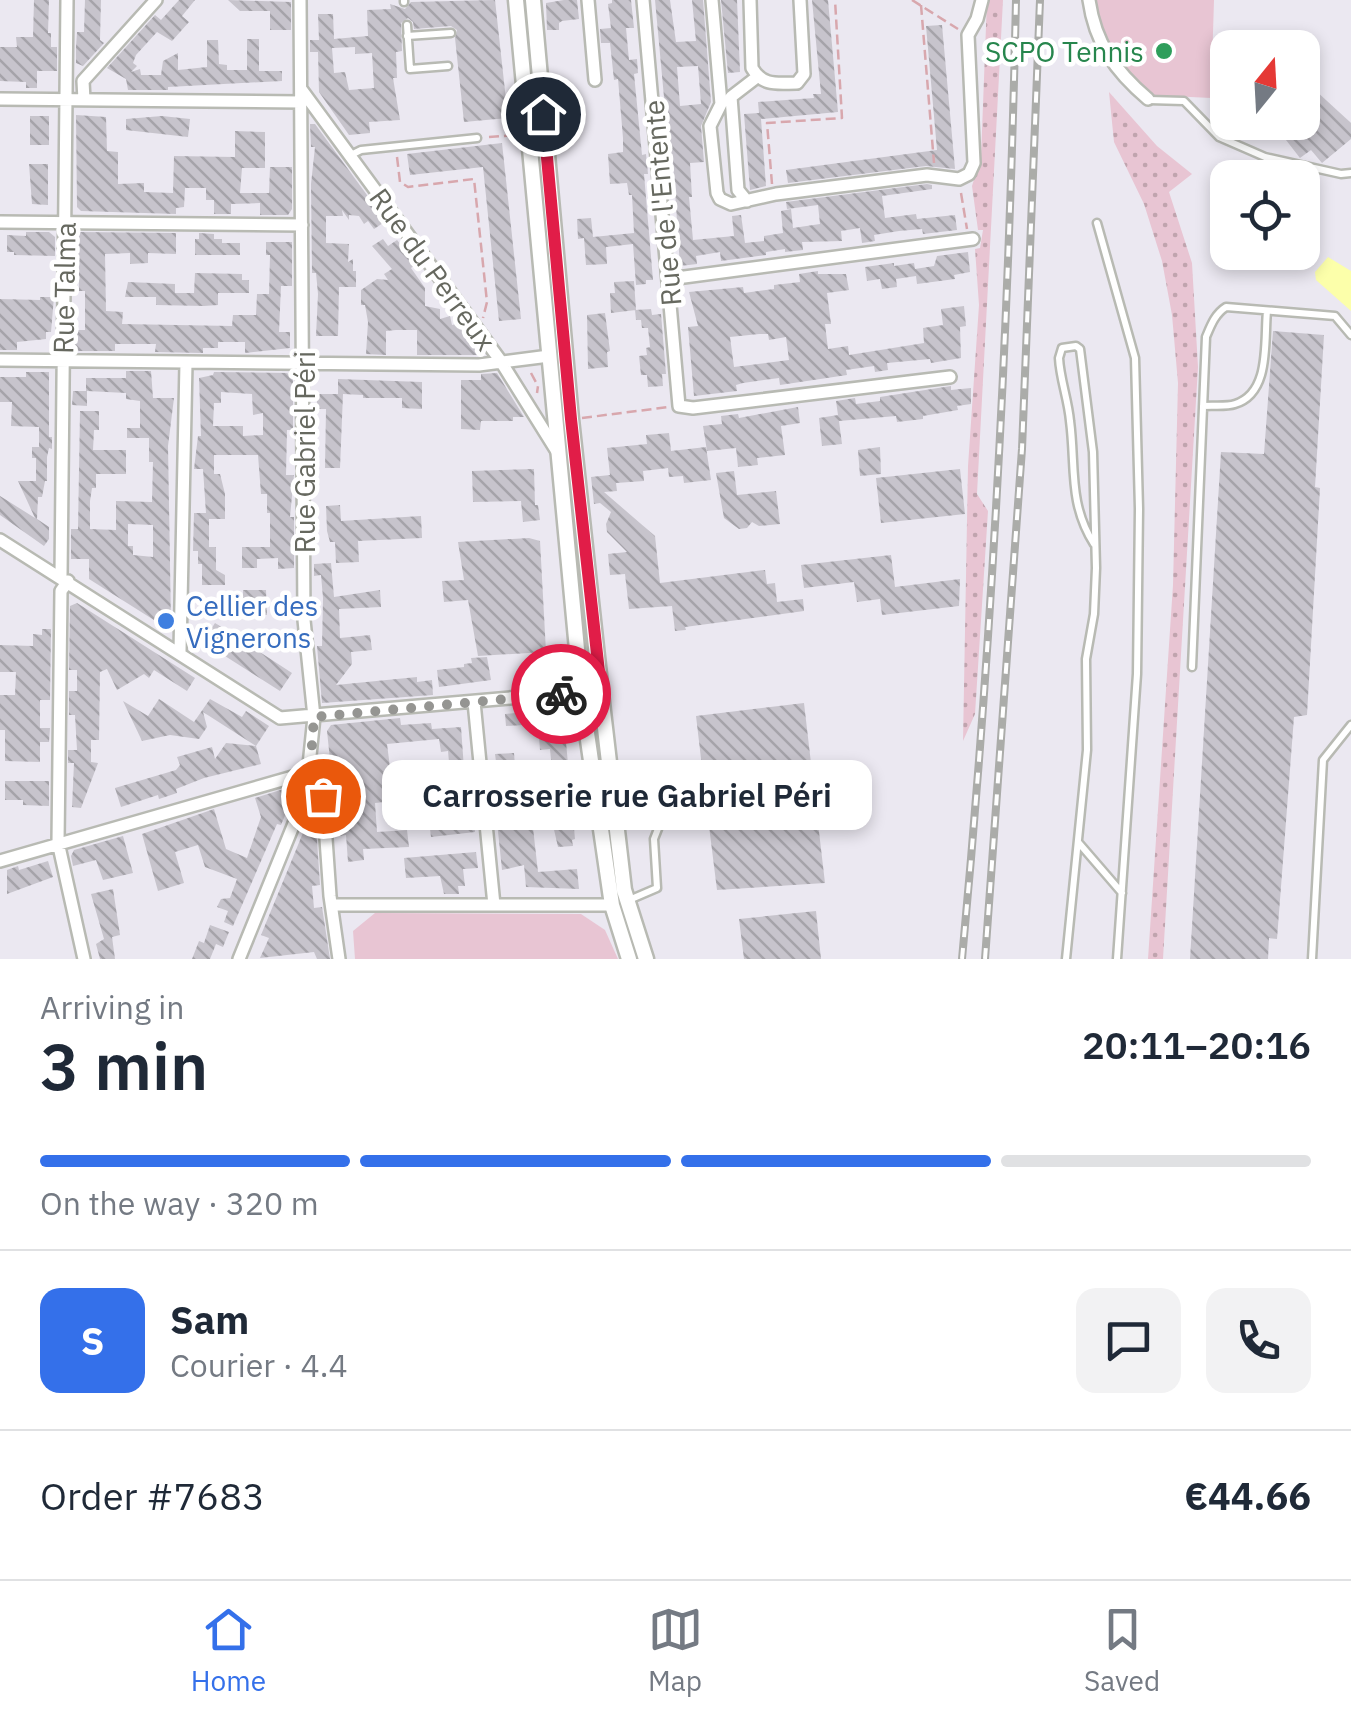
<!DOCTYPE html>
<meta charset="utf-8">
<style>
:root{--surface:#fff;--page:#f2f2f3;--text:#1f2937;--muted:#747a83;--line:#e0e1e3;--accent:#3470ea}
body{margin:0;font-family:"IBM Plex Sans",sans-serif;background:var(--page);color:var(--text);height:100vh;display:flex;flex-direction:column;font-size:38px;white-space:nowrap}
*{box-sizing:border-box;margin:0}
p{font-size:32px;color:var(--muted)}
.icon{flex:none;width:55px;height:55px;fill:none;stroke:currentColor;stroke-width:2;stroke-linecap:round;stroke-linejoin:round}
.map{position:relative;height:959px;overflow:hidden}
.sheet{display:flex;flex-direction:column;background:var(--surface);flex:1}
.sheet>*{flex:none}
.needle{width:65px;rotate:18deg}
.controls{position:absolute;left:1210px;top:30px;display:grid;gap:20px}
.controls a{display:grid;place-items:center;width:110px;height:110px;border-radius:20px;background:var(--surface);box-shadow:0 5px 15px #0003;font-size:50px}
.pin{position:absolute;display:grid;place-items:center;width:85px;height:85px;color:#fff;margin:-42px;border:5px solid #fff;border-radius:50%;box-shadow:0 2px 10px #0007}
.courier{position:absolute;display:grid;place-items:center;width:100px;height:100px;margin:-50px;border:8px solid #e11d48;border-radius:50%;background:#fff;color:#222;box-shadow:0 2px 12px #0007}
.bubble{position:absolute;height:70px;border-radius:20px;background:var(--surface);box-shadow:0 5px 15px #0003;font-size:32px;font-weight:600;line-height:70px;text-align:center}
.headline em{font-style:normal;font-weight:600}
.headline div{display:flex;flex-direction:column-reverse}
.headline{display:flex;align-items:center;justify-content:space-between;height:170px;padding:0 40px}
h1{font-size:65px;font-weight:600;line-height:75px}
.bar{display:grid;grid-template-columns:repeat(4,1fr);gap:15px 10px;align-content:center;height:120px;padding:0 40px}
.bar i{height:12px;border-radius:8px;background:var(--line)}
.bar .current{background:var(--accent)}
.bar p{grid-column:span 4}
.line{display:flex;align-items:center;gap:25px;padding:0 40px;border-top:2px solid var(--line)}
.line div{flex:1}
.round{display:grid;place-items:center;flex:none;width:105px;height:105px;border-radius:20px;background:var(--page)}
.tab-bar{display:flex;justify-content:space-around;align-items:center;height:140px;border-top:2px solid var(--line);background:var(--surface);font-size:28px;color:var(--muted)}
.tab-bar a{display:grid;justify-items:center;gap:5px}
.tab-bar .current{color:var(--accent)}
.map>svg:first-child{display:block}
.grass{fill:url(#grass-dots)}
.pitch{fill:#e8c5d3}
.water{fill:#fcffaa}
.building{fill:url(#building-back-hatch);fill-rule:evenodd}
.lines{fill:none;stroke-linecap:round;stroke-linejoin:round}
.service-casing{stroke:#b8bab3;stroke-width:11}
.minor-casing{stroke:#b8bab3;stroke-width:16}
.tertiary-casing{stroke:#b8bab3;stroke-width:19}
.path{stroke:#d8a7ad;stroke-width:2.5;stroke-dasharray:10 5;stroke-linecap:butt}
.service{stroke:#fff;stroke-width:6}
.minor{stroke:#fff;stroke-width:11}
.tertiary{stroke:#fff;stroke-width:14}
.rail-casing{stroke:#abaca9;stroke-width:8}
.rail{stroke:#fff;stroke-width:4;stroke-dasharray:11;stroke-linecap:butt}
.done{stroke:#959592;stroke-width:10;stroke-dasharray:0 18}
.route{stroke:#e11d48;stroke-width:12}
.leisure-dot{fill:#2e9e5b;stroke:#fff;stroke-width:4}
.shop-dot{fill:#3f7fe0;stroke:#fff;stroke-width:4}
.labels{text-anchor:middle;dominant-baseline:central;stroke-width:9;stroke-linejoin:round;paint-order:stroke}
.leisure-label{font-size:28px;fill:#27864d;stroke:#fff;text-anchor:end}
.street-label{font-size:28px;fill:#66685f;stroke:#fff}
.shop-label{font-size:28px;fill:#366cbe;stroke:#fff;text-anchor:start}
</style>
<div class="map">
<svg width="1351" height="959" viewBox="0 0 1351 959">
<defs>
<pattern id="grass-dots" width="8" height="8" patternUnits="userSpaceOnUse" patternTransform="scale(2.5)"><rect width="8" height="8" fill="#e8c5d3"/><path d="M2 2h.1M6 6h.1" fill="none" stroke="#c0a4ae" stroke-width="1.8" stroke-linecap="round"/></pattern>
<pattern id="building-back-hatch" width="6" height="6" patternUnits="userSpaceOnUse" patternTransform="scale(2.5)"><rect width="6" height="6" fill="#c7c4cc"/><path d="M-1 5l2 2M0 0l6 6M5-1l2 2" fill="none" stroke="#a5a3a9"/></pattern>
</defs>
<rect width="100%" height="100%" fill="#ebe8f1"/>
<!-- grass -->
<path class="grass" d="M987,0h16l-26,494 11,17 -13,203 -12,27 5,-275 11,-161 -4,-56 5,-1 3,-18h-5l-6,-44 9,-29z
M1109,92l48,54 35,28 -23,18 23,71 6,104 -35,592h-15l25,-374 5,-202 -6,-68 -10,-54 -18,-57 -30,-62z"/>
<!-- pitch -->
<path class="pitch" d="M1097,0h117l-3,98 -61,-3 -19,-14 -33,-59z
M375,913l206,1 24,16 13,29h-263l-2,-28z"/>
<!-- water -->
<path class="water" d="M1328,257l23,14v40l-35,-31 -1,-8z"/>
<!-- building -->
<path class="building" d="M34,0h15l-1,33h3v14h6v24h-20v17h-11v-6l-26,-1v-34h17l-1,-10h17z
M85,0h16l-1,40 4,3 -21,23 -7,-3v-16l1,-15h7z
M179,0h16l-13,16 7,6 -17,19 -15,-9 -21,23 -3,8 4,3 -6,6 9,-3 1,6h20l2,-14 15,-8v17l29,-3v-27h11l1,24 8,1v5h20v-31h12v32h23v10l-114,6v3h-40l-2,-11 -19,-11 48,-53 6,5z
M228,0l63,2v28h-21v-19h-30z
M495,0l13,118 -44,4 -9,-84 2,-8 -6,-4 -37,3 -1,-7 -5,-4 -7,5 1,28 -6,1 1,26h-4l7,42 -31,2 1,11 -21,2 -30,-43 -1,-40h-8v-12h9l-1,-26h15l1,25 34,-3 -1,-26 24,-1 -1,-5 15,5 6,-7zM355,47v7l17,-1 2,35 -25,2 -4,-18 -11,1 -2,-25z
M564,0h13l2,19 -17,2 -3,2v7h-12l-1,-27z
M612,0h19l3,28h-8l3,32 8,-1 1,14 -4,1 8,81 4,-1 2,20h-4l9,106h-7v4l-10,1 -3,-41 -27,3 1,17 -21,1 -2,-27 -6,1 -1,-20 14,-1 2,19 41,-4 -2,-38h-3l-2,-12 -17,1 -2,-30 15,-2v-14l-5,-59 -4,1 -4,-37h-9l-1,-14 11,-1 -3,-24 4,-1z
M655,0h15l6,42 20,-1 -4,-41h11l8,102 -10,24 3,36 -14,1 2,34h-3l4,43 41,-4 -2,-20 9,-1 4,28 19,-2v-5l19,-3 -2,-22 10,-2 2,19 27,-4 -2,-19 -31,4 -1,-7 141,-18 5,1v4l-50,7 3,22 31,-4 1,5 38,-4 2,15 -34,4 -1,-5 -23,2 -25,4 1,6 -13,2 -2,-15 -19,3 1,10 -40,1 1,8 -18,2v-3l-19,3v3l-45,6 -1,-9 -24,4 1,8 -17,2 -7,-105 -3,1zM698,66l3,38 -21,2 -3,-39z
M721,0h16l3,72 -12,1z
M812,0h16l10,112 -77,7 5,67 -16,4 -6,-76 15,-1 -1,-11 56,-4 -1,-4h8z
M942,25l13,144 -29,-3 -138,17 -2,-13 151,-20 -11,-124z
M1302,78l49,45v16l-29,24 -11,-13 -11,8 -28,-36h30z
M76,115l30,2 1,34 11,1v32l26,-1v9l29,1 1,-37 61,1v-26l30,1v36h-23l-2,25h29l1,-26h22v42l-4,6h-28v-12l-29,1v10h-17v-14h-8v-12h-21l-1,19 -8,1v6l-95,-3 -4,-4z
M30,116h19v29h-19z
M162,116l28,3 -2,18 -62,-7v-11z
M310,124h5l71,97 -12,8 -6,-8 -4,3 -5,-8 -10,-1v5l-7,-10 1,6h-17v27l23,1 -1,18 5,-3v12h3v16h-17l-1,49h-22l2,-42 -2,-21h-4l-1,-89 4,-37h-4z
M502,143l19,176 -22,2 -16,-154 -73,8 -3,-21z
M29,164h19v41l-16,-1z
M26,232h23l6,5v19l-41,-1v-3h-7v-17l19,1z
M79,232l97,1v21l-28,-1v10l-18,1v-11l-25,1 1,57 17,1 -1,12 110,2 1,-11h23l1,-21h12l1,-39h-4v-13h26v44h-11l-2,46h11v16l-45,5v-11h-27v6h-15v5l-48,-1 1,-8h-41v7h-37l-5,-5v-16h12v-39h-6v-24h-5v-30z
M199,233l15,1v5h8v4h18v12h-45v-16h4z
M383,239l5,7 9,-6 20,23 -6,5 14,20v18l15,3v10l10,-3 2,9 9,-2 23,32h-67v-25h-21l-10,1v24l-20,-1 2,-32 -3,-17h-4v-15l16,-11 11,1 -4,-6 8,-5 -20,-23z
M968,252l2,20 -16,3 1,4 -38,5 -1,-8 -20,3 1,8 -15,2 -2,-10 -13,2 -2,-14 29,-4v3l20,-3 1,6 19,-3 3,-10z
M818,271v3h28l3,16 -22,3 4,31h-6l3,25 20,-3 1,9 75,-12 -1,-15 20,-3 -2,-16 23,-3 2,20 -6,1 1,31 -30,5 -1,-4 -43,4 1,7 -13,2 -1,-6 -28,4 1,5 -67,10 -1,-7 -36,5 -7,2 1,6 -43,5 -6,-69 10,-1 -9,-34 54,-5 1,6 30,-4v-4l26,-3 -1,-8zM759,334h9l1,6 17,-3 3,23 -55,7 -4,-30z
M195,273l47,1v6h7v13h-31v12l-14,1 -48,-1v-8h-31l3,-15 47,2v9h19z
M634,281l2,29 -25,3 -1,-20h5l-1,-11z
M40,297h14l-3,35h-5v7l-29,3v8h-17v-51l40,1z
M651,309l1,6 9,-1 5,60h-4l1,12 -15,1 -1,-12h-6l-2,-19 8,-1 -1,-7 4,-1 -2,-19h-6l-1,-8h-5l-1,-10z
M605,313l5,38 -3,1 1,15 -20,2 -1,-54z
M1273,331l51,4 -9,152 5,1 -13,227 -13,2 -17,222 -8,-1 -1,21h-78l31,-507 43,2z
M126,371h25l2,27h21l-6,48 3,177 -6,4 -76,-48v-20h-18v-30h7l2,-118h19v19h-5l-1,20h33v24h-30v14h-4l-2,13v28l26,1v-29l36,1 1,-40h-4v-24h-22v-10h13v-27l-14,-2v-6l-39,-2v15l-15,-1 1,-14h13v-13h40zM128,524l25,1v32l-20,-2v-9h-5z
M26,372h23v65h3v12l-3,-1 -2,9v24h-11v-23h-4v-11h7v-20l-28,-1 1,-24h-12v-25h26z
M214,372l73,1 6,5v52h-6l-1,45h8l-4,42h4v51l-16,1v-11l-21,1v9h-15v-21h28v-34h-3v-19h-6l-3,-39h-44v19h6l5,20v25h-16v28h7v23l9,5v10h-23v-21h-4v-13h-5l1,-38h12l-3,-44h-9l4,-33h3l-2,-58 14,-3zM221,392l31,2 1,21 10,-2v22l-20,1v-10h-30l1,-23h7z
M497,373l27,44h-11v4h-32l-1,9 -19,-1v-49h20v-6z
M338,379l84,3v27l-20,-1v-10h-39v-3l-20,-1 -3,74h-15l1,-59h-9v-15h21z
M951,386v4l20,-2v16l-14,2 1,4 -35,6v3l-26,3 -1,-6 -57,5 3,23 -20,2 -3,-28 19,-3 -2,-14 19,-3 1,6 24,-3v-4z
M798,407l2,16 -19,3 4,29 -28,3 1,7 -20,2 -2,-19 -29,3 -4,-25 19,-2 -1,-8 17,-2 1,4z
M669,433l2,18 35,-4 5,33 -27,3 -1,-7 -14,1 -1,-9 -25,3 1,10 -28,2 1,8 -13,1 51,44 5,47 105,-13 2,14 8,-1 2,19 26,-3 1,12 -119,16 1,3 -11,1 -3,-25 -43,3 -4,-35 -15,1 -2,-21 19,-2 -20,-20 -1,-8 5,-12 -11,-9 -6,1 -3,-27 19,-2 -3,-27 40,-4 -1,-9z
M880,447l1,27 -21,2 -2,-26z
M534,469l1,36h3l2,15 -17,2 -2,-21 -48,1 -1,-31z
M960,469l5,45 -84,9 -5,-45z
M734,471l3,24 39,-4 4,33 -21,2 -7,-4 -5,6 -8,1 -15,-11 -8,-45z
M18,481h27l-3,16h-4l-1,22 12,8v12l-5,7 -44,-31v-19l35,22z
M340,505l1,16 80,-5 1,22 -64,3 1,21 -23,1 -1,-21h-5l-3,-11 -1,-25z
M529,538l11,3 6,111 -68,4 -10,-56 -24,2 -2,-21 22,-1 -6,-38z
M891,555l4,32 65,-8 -1,27 -77,9 -2,-16 -23,3 -3,-20 -50,6 -3,-23z
M331,563l3,34 46,-7 1,17 -42,2 1,29 30,-3 2,15 -21,2 1,12 -16,21 81,-8v5l15,-2 1,15 -111,8 -5,-57h5l1,-48 -2,-23 -7,1v-12z
M243,590h23l1,25 -24,1z
M77,603l118,75 -8,13 -33,-21 -5,8 -5,-4 -27,16 -10,-21 -7,3 -1,68h-8v22l7,1 -17,45 -9,-1 2,-44h-6v-13h9l-2,-35h-6v-24h8v-21h-8l1,-64z
M215,623l77,50 -12,18 -77,-49z
M42,629h9l-1,71h-10v28h10l-1,14h-9v20l-35,-1v-31h-5v-35h15l1,-23h-16v-27l33,1v-12l9,1z
M487,657l4,23 -52,7 -2,-17 27,-3v-3l8,-1 -1,-5z
M159,699l35,23 16,-23 32,18 4,-6 23,15 -13,20 -53,-34 4,15 -8,12 -29,-4 -28,6 -19,-40 25,15z
M804,703l21,180 -108,7 -12,-96 -12,2 -2,-20 5,-1 -1,-7 7,-1 -6,-51z
M554,704l9,6 12,129 -3,1 1,6 -15,1 -6,-26 -1,-30h3l-4,-42 -10,1 -2,-26 -32,2 -1,-12 21,-2v-6z
M400,718l1,7 30,-2 1,6 29,-2 6,84h6l2,21 -44,5 -1,-8 -23,1 2,17 -46,2 1,11 -16,2 -2,-27 -8,1 -11,-105 4,-6zM439,739l2,13 7,-1 2,22 -12,1 2,17 7,2 2,20 -43,4 1,13 -30,2 -2,-29 29,-3 -2,-26 -11,1 -4,-31z
M226,743l30,3 5,18 -57,14 -28,11 1,4 -18,6 -1,-4 -37,12 -6,-19 61,-18 4,-5 -3,-8 35,-10 3,12z
M514,753l4,53 -16,1 -7,-53z
M5,781h44v25l-26,-1v-5h-18z
M290,787l5,5 -14,33 -4,-1 -44,102 -9,-4 4,-11 -11,-4 4,-8 9,-1 7,-19 -32,-12 -7,-22 -23,7 9,31 -26,8 -16,-57 72,-25 12,40 21,9 14,-41 -6,-19z
M509,811l2,18 22,-1 5,44 39,-3 2,20 -53,-2 -2,-22 -22,5 -6,-58z
M307,823l9,2 4,60 -8,1 2,22 8,-1 8,52h-13l-3,-7 -54,6 9,-20 -8,-3z
M123,836l10,37 -30,7 -7,-20 -23,6 -2,-10 3,-6z
M476,852l2,16 -15,1 2,17h-7l1,8h-15l-4,-18 -34,2 -2,-20z
M48,861l5,16 -46,17v-24l11,-4 1,4z
M113,889l7,46 -8,2 3,22h-15l-4,-15 8,-5 -13,-45z
M816,911l5,48h-77l-5,-40z
M210,925l19,7 -6,15 -7,-3 -6,15h-18l7,-18 5,2z"/>
<g class="lines">
<defs>
<path id="service" d="M404,0v2
M407,25l3,44 38,-3
M407,36l44,-3
M1149,100l35,1 35,36 46,20 76,17 10,-1
M351,155l10,-5 116,-12
M1097,223l38,135 4,151 -2,165 -20,285
M1203,406c10,-1 23,1 32,-2 36,-11 29,-63 32,-93
M1192,667l14,-330c5,-12 9,-23 20,-30l109,9 16,19
M1078,842l44,51
M629,900l28,-12 -3,-49 9,-23 26,-5
M1066,959l21,-209 -1,-91 8,-45 2,-46 -3,-116 -13,-103 -4,-3 -14,2 -3,10c1,21 9,41 11,63 6,45 -2,82 24,123
M1312,959l11,-199 28,-35"/>
<path id="minor" d="M588,0l7,80
M643,0l36,406 14,2 257,-31
M712,0l9,104 -11,22 7,67 3,6 11,5 45,-10 151,-19 32,4 10,-5 5,-11 -6,-128 9,-16 5,-19
M750,0l2,68c11,19 26,15 45,15l7,-9 -4,-74
M1089,0c6,43 26,71 59,99
M301,89l199,271 58,93
M0,99l301,3
M84,100l-1,-19 73,-81
M747,201l-9,-11 -7,-93 26,-20
M0,222l302,3
M669,279l304,-40
M0,360l479,5 70,-9
M0,540l280,178 321,-28
M61,576l6,-576
M68,581l-7,10 -3,251 26,117
M180,651l6,-288
M474,702l20,203
M310,772l13,24 7,100 9,63
M0,861l310,-89
M334,905h278
M239,959l67,-165 8,-77 -10,-97 -4,-620"/>
<path id="tertiary" d="M516,0l65,692 31,213 17,54
M533,0l38,419 32,292 21,179 22,69"/>
</defs>
<!-- service casing -->
<use href="#service" class="service-casing"/>
<!-- minor casing -->
<use href="#minor" class="minor-casing"/>
<!-- tertiary casing -->
<use href="#tertiary" class="tertiary-casing"/>
<!-- path -->
<path class="path" d="M912,0l46,29
M921,5l13,158
M489,137l27,-2
M397,157l3,25 8,5 66,-8 13,123 -4,16
M772,184l-5,-61 75,-5 -7,-118
M961,193l6,36
M531,373l7,13 -1,7
M582,418l87,-11"/>
<!-- service -->
<use href="#service" class="service"/>
<!-- minor -->
<use href="#minor" class="minor"/>
<!-- tertiary -->
<use href="#tertiary" class="tertiary"/>
<defs>
<path id="rail" d="M962,959c30,-319 47,-639 54,-959
M985,959l37,-510 18,-449"/>
</defs>
<!-- rail casing -->
<use href="#rail" class="rail-casing"/>
<!-- rail -->
<use href="#rail" class="rail"/>
</g>
<g class="lines">
<!-- done -->
<path class="done" d="M323,796l-13,-24 4,-55 247,-23"/>
<!-- route -->
<path class="route" d="M543,114l28,305 30,271 -40,4"/>
</g>
<!-- markers -->
<circle class="leisure-dot" cx="1164" cy="51" r="10"/>
<circle class="shop-dot" cx="166" cy="621" r="10"/>
<g class="labels">
<!-- leisure labels -->
<g class="leisure-label">
<text x="1144" y="51">SCPO Tennis</text>
</g>
<!-- street labels -->
<g class="street-label">
<text transform="translate(662 203) rotate(-95)">Rue de l'Entente</text>
<text transform="translate(433 269) rotate(54)">Rue du Perreux</text>
<text transform="translate(64 288) rotate(-89)">Rue Talma</text>
<text transform="translate(304 452) rotate(-90)">Rue Gabriel Péri</text>
</g>
<!-- shop labels -->
<g class="shop-label">
<text x="186" y="605">Cellier des<tspan x="186" dy="32">Vignerons</tspan></text>
</g>
</g>
</svg>
<div class="controls">
<a><svg class="needle" viewBox="-14 -14 28 28"><path d="M0-13l5 13h-10z" fill="#e53935"/><path d="M0 13l5-13h-10z" fill="#747a83"/></svg></a>
<a><svg class="icon" aria-label="locate" viewBox="0 0 24 24"><circle cx="12" cy="12" r="6"/><path d="M12 2v4M12 18v4M2 12h4M18 12h4"/></svg></a>
</div>
<div class="pin" style="left:323px;top:796px;background:#ea580c"><svg class="icon" aria-label="bag" viewBox="0 0 24 24"><path d="M5 8h14l-1 12H6zM9 8a3 3 0 0 1 6 0"/></svg></div>
<div class="pin" style="left:543px;top:114px;background:#1f2937"><svg class="icon" aria-label="home" viewBox="0 0 24 24"><path d="M3 11l9-7 9 7M6 9v11h12V9"/></svg></div>
<div class="courier" style="left:561px;top:694px"><svg class="icon" aria-label="bike" viewBox="0 0 24 24"><circle cx="6" cy="16" r="4"/><circle cx="18" cy="16" r="4"/><path d="M6 16l4-8h5l3 8M10 8l3 8H6M13 5h3"/></svg></div>
<div class="bubble" style="left:382px;top:760px;width:490px">Carrosserie rue Gabriel Péri</div>
</div>
<section class="sheet">
<div class="headline"><div><h1>3 min</h1><p>Arriving in</p></div><em>20:11–20:16</em></div>
<div class="bar"><i class="current"></i><i class="current"></i><i class="current"></i><i></i><p>On the way · 320 m</p></div>
<div class="line" style="height:180px"><b class="round" style="background:var(--accent);color:#fff">S</b><div><b>Sam</b><p>Courier · 4.4</p></div><a class="round"><svg class="icon" aria-label="chat" viewBox="0 0 24 24"><path d="M4 5h16v11H9l-5 4z"/></svg></a><a class="round"><svg class="icon" aria-label="phone" viewBox="0 0 24 24"><path d="M5 4h4l2 5-3 2q2 4 5 5l2-3 5 2v4C11 20 4 13 5 4z"/></svg></a></div>
<div class="line" style="height:130px"><div>Order #7683</div><b>€44.66</b></div>
</section>
<nav class="tab-bar">
<a class="current"><svg class="icon" aria-label="home" viewBox="0 0 24 24"><path d="M3 11l9-7 9 7M6 9v11h12V9"/></svg>Home</a>
<a><svg class="icon" aria-label="map" viewBox="0 0 24 24"><path d="M3 6l6-2 6 2 6-2v14l-6 2-6-2-6 2zM9 4v14M15 6v14"/></svg>Map</a>
<a><svg class="icon" aria-label="saved" viewBox="0 0 24 24"><path d="M7 4h10v16l-5-4-5 4z"/></svg>Saved</a>
</nav>
